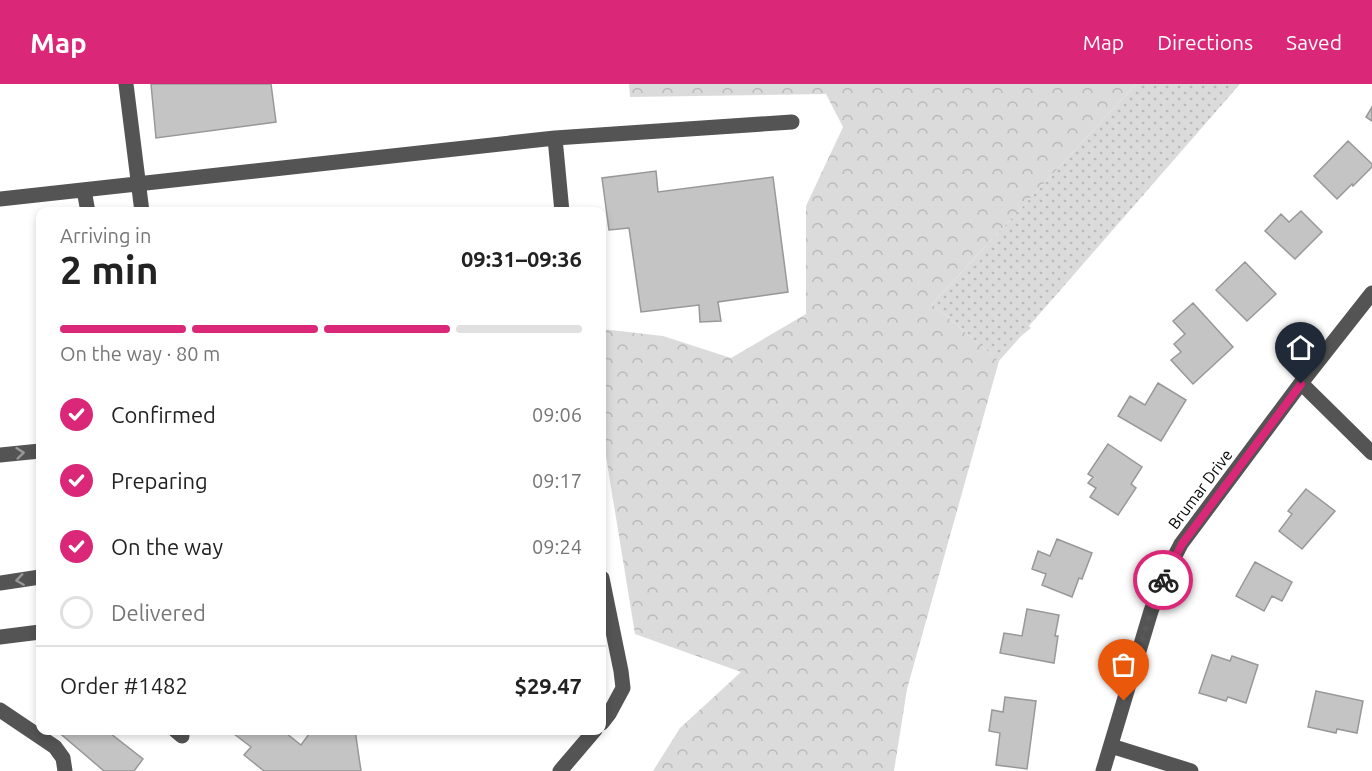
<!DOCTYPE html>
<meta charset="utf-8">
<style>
:root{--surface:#fff;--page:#f2f2f2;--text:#222;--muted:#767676;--line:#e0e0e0;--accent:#db2777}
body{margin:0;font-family:Ubuntu,sans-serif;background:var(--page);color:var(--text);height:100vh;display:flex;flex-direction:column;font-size:22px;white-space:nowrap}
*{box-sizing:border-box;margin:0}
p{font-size:20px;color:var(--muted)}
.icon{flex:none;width:33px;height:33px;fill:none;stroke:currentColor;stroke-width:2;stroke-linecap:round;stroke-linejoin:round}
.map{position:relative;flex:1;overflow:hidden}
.details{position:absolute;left:36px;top:123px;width:570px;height:528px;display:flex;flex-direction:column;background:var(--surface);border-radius:12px;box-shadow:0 3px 9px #0003}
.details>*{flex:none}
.pin{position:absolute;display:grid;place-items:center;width:51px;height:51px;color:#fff;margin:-62px -26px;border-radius:50% 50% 50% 0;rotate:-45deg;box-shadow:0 0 6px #0007}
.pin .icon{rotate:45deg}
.courier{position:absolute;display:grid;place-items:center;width:60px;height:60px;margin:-30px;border:4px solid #db2777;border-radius:50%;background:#fff;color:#222;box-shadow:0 2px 8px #0007}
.summary em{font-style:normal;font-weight:700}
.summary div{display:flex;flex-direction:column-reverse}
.summary{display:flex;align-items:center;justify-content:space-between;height:102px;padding:0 24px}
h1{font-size:39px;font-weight:700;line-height:45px}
.bar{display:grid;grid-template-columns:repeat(4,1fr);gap:9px 6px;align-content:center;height:72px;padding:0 24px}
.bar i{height:8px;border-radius:4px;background:var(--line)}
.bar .current{background:var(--accent)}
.bar p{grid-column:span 4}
.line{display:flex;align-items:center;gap:15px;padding:0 24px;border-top:2px solid var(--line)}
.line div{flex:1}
ol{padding:0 24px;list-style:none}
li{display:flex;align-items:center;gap:18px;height:66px}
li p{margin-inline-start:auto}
li .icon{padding:6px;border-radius:50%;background:var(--accent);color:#fff;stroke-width:4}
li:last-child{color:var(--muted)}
li i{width:33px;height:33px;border:3px solid var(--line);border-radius:50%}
header{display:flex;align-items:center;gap:36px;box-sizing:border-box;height:84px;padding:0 30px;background:var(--accent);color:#fff}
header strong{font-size:28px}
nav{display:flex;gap:33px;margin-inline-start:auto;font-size:21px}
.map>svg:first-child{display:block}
.grass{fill:url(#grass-dots)}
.forest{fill:url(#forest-crowns)}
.building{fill:#c4c4c4;stroke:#989898;stroke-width:1.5}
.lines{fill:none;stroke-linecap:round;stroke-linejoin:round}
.minor{stroke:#545454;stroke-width:15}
.oneway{stroke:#989898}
.done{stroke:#595959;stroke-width:6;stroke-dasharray:0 10.8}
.route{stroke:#db2777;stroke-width:8}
.labels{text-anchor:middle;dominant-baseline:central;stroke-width:4.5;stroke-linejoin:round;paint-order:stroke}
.street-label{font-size:16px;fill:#000;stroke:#fff}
</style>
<header>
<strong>Map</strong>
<nav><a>Map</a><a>Directions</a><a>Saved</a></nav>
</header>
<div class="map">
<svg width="1372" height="687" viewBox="0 0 1372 687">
<defs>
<pattern id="grass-dots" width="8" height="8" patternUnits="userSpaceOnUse" patternTransform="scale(1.5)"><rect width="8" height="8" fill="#dbdbdb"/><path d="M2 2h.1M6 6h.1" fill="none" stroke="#bababa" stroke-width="1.8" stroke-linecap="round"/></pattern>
<pattern id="forest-crowns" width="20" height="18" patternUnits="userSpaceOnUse" patternTransform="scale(1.5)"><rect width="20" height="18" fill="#dbdbdb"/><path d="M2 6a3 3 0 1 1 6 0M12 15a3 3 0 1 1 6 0" fill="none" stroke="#bababa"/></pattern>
</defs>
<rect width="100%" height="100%" fill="#fff"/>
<!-- grass -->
<path class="grass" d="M1136,0h104l-211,242 2,2 -10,8 -22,25 -67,-57z"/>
<!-- forest -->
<path class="forest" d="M629,0h507l-204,220 67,57 -92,328 -13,82h-241l27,-43 61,-56 -106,-38 -33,-202v-103l61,7 68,22 75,-44v-108l37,-79 -17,-33 -196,3z"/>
<!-- building -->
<path class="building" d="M151,0h120l5,38 -120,16z
M1372,23v14l-6,-4z
M1348,57l24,23v3l-19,19 -1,-2 -15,15 -23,-23z
M656,87l2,21 115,-15 15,115 -70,10 3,19 -21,1 -1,-17 -58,7 -12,-84 -20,2 -7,-52z
M1301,127l21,21 -27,27 -30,-28 16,-17 8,8z
M1245,178l31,32 -29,27 -31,-31z
M1193,219l40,44 -40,37 -22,-24 10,-8 -7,-8 11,-10 -12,-13z
M1158,299l28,17 -25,41 -43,-25 12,-20 15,9z
M1108,360l34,23 -11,17 5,4 -18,27 -28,-18 6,-9 -8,-5 5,-6 -5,-3z
M1306,405l29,22 -33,38 -23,-18 13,-17 -4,-3z
M40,411v36l-3,-35z
M1057,455l35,14 -10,26 -3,-1 -7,19 -30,-12 4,-11 -14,-5 6,-18 12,5z
M1255,478l37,20 -10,19 -10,-5 -8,15 -28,-15z
M1027,525l32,6 -4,21h3l-4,27 -54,-10 4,-20 18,3z
M1212,571l18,6 2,-5 26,9 -12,38 -18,-6 -2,4 -27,-8z
M1316,607l47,10 -6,32 -20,-4 -1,4 -28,-6z
M1005,613l31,4 -9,68 -31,-4 4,-32 -11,-2 3,-21 11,2z
M56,646h50l37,29 -9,12h-30z
M229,646h53l19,15 11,-15h43l6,41h-97l-20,-16 7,-8z"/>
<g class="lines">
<!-- minor -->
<path class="minor" d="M126,0l16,128
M555,54l7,74
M84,106l4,22
M0,115l555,-61 237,-16
M1301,299l71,70
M0,371l40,-4
M602,494l19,93 2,17 -14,26 -7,9
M0,499l40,-6
M0,553l40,-5
M0,626l55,37 8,11 2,13
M175,646l7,6
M1111,662l80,25
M560,687l35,-41
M1103,687l48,-160 14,-36 16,-31 120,-161 71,-90"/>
</g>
<!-- one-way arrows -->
<defs><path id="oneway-chevron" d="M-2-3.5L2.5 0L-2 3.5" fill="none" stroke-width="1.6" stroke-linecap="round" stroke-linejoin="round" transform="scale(1.5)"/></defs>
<g class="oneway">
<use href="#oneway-chevron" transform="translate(20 369) rotate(-6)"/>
<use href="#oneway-chevron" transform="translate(20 496) rotate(172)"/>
</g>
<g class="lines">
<!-- done -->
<path class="done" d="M1124,617l27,-90 12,-31"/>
<!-- route -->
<path class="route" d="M1163,496l19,-36 119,-160"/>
</g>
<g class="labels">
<!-- street labels -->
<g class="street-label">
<text transform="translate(1200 405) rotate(-53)">Brumar Drive</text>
</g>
</g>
</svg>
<div class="pin" style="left:1124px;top:617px;background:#ea580c"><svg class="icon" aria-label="bag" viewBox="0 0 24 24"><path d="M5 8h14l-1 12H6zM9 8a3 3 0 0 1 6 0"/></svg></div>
<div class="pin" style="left:1301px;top:300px;background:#1f2937"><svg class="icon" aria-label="home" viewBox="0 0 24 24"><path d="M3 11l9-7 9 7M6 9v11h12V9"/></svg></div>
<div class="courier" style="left:1163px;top:496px"><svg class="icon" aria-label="bike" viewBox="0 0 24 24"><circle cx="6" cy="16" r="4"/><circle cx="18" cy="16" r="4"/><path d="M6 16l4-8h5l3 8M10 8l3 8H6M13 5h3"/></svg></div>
<section class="details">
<div class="summary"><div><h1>2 min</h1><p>Arriving in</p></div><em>09:31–09:36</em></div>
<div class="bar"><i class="current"></i><i class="current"></i><i class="current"></i><i></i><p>On the way · 80 m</p></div>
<ol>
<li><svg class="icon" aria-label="check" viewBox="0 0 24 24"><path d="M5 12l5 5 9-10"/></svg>Confirmed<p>09:06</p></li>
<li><svg class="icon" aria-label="check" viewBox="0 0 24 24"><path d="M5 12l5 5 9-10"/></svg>Preparing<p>09:17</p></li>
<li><svg class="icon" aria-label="check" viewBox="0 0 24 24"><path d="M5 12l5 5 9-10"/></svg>On the way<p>09:24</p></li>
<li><i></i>Delivered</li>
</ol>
<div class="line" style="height:78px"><div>Order #1482</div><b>$29.47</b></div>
</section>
</div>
